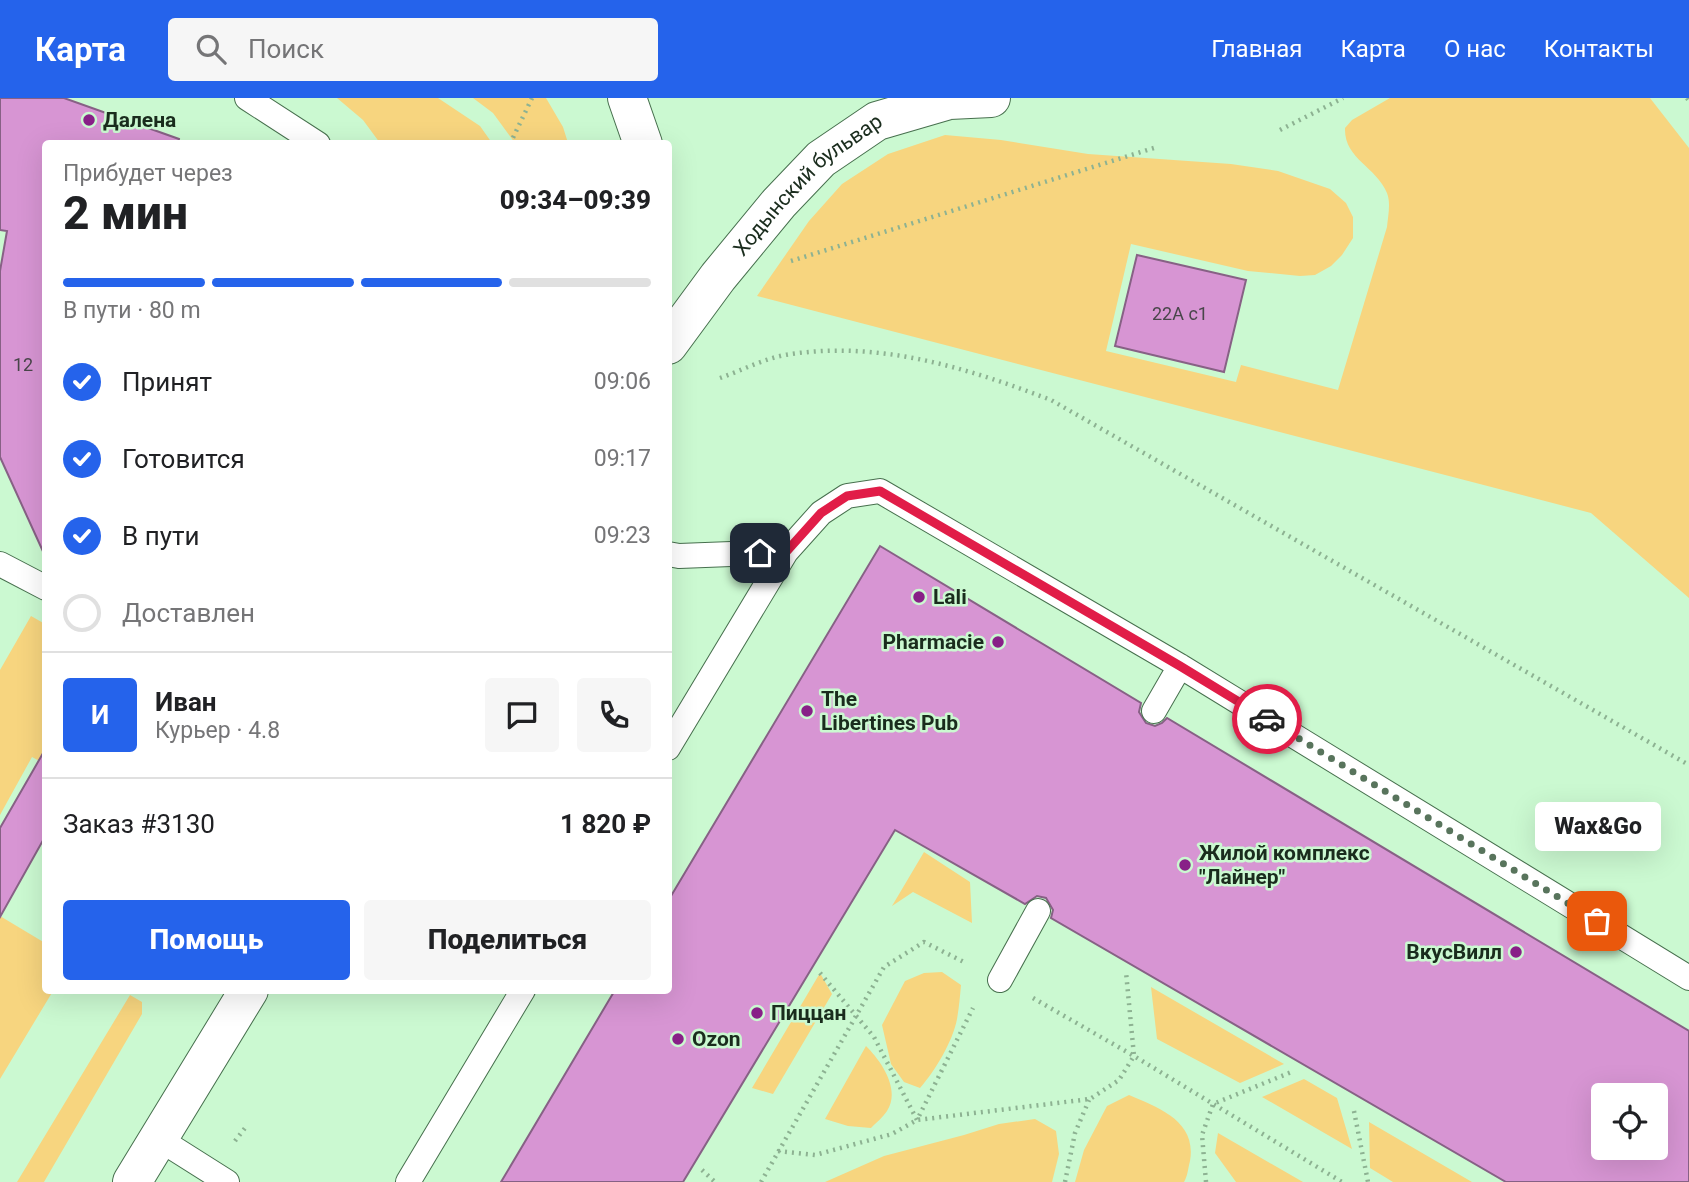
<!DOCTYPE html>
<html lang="ru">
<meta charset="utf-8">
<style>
:root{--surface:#fff;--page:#f6f6f6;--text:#202124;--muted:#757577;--line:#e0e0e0;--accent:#2563eb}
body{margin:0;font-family:Roboto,sans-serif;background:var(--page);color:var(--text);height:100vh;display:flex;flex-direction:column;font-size:26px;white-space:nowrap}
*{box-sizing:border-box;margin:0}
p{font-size:23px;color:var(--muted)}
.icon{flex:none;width:38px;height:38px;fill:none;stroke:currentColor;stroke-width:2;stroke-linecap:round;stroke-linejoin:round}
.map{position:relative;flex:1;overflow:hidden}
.sheet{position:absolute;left:42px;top:42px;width:630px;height:854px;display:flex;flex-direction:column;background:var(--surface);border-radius:7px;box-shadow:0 7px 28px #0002}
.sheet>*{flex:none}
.buttons{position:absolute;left:1591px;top:985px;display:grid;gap:14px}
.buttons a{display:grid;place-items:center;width:77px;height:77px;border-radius:7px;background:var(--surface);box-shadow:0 7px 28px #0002;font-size:35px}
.pin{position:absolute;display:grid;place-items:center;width:60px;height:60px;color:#fff;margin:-30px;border-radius:14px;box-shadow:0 4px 10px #0006}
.courier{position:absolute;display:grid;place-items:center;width:70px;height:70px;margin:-35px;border:5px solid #e11d48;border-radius:50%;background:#fff;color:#222;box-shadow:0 2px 9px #0007}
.bubble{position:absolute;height:49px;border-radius:7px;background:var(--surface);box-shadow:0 7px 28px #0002;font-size:23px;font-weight:800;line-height:49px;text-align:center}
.summary em{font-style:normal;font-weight:800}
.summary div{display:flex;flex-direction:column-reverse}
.summary{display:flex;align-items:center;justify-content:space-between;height:119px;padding:0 21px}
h1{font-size:46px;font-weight:800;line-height:52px}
.bar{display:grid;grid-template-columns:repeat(4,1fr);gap:10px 7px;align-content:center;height:84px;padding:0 21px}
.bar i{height:9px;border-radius:5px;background:var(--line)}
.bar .selected{background:var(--accent)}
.bar p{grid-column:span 4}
.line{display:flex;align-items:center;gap:18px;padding:0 21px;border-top:2px solid var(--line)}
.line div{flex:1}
.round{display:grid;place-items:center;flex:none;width:74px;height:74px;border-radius:7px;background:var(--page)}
ol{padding:0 21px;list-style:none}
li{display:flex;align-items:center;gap:21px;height:77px}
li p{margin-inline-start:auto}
li .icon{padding:7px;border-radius:50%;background:var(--accent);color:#fff;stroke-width:4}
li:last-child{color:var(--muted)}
li i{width:38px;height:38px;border:4px solid var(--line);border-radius:50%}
.action{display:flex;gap:14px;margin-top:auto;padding:14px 21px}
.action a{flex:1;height:80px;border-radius:7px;background:var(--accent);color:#fff;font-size:28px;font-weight:800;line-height:80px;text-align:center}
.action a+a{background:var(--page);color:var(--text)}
header{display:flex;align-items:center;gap:42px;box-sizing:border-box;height:98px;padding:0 35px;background:var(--accent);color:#fff}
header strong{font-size:33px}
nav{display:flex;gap:38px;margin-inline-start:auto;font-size:24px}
.search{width:490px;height:63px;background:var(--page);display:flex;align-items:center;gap:18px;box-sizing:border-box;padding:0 24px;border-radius:7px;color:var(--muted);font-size:26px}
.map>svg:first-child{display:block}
.green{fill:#f7d57f}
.building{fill:#d795d3;stroke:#876185;stroke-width:2;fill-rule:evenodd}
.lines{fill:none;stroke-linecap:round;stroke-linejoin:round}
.lane-casing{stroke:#47704e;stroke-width:26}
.street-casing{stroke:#47704e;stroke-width:40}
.path{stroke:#8db292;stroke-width:4.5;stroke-dasharray:2 5;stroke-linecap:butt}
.lane{stroke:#fff;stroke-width:24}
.street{stroke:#fff;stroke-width:38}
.done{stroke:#58745c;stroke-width:7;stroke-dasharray:0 12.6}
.route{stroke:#e11d48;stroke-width:9}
.poi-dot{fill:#882087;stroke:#cbf9d1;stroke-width:2.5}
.labels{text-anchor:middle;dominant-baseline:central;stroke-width:5;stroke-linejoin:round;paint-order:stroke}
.number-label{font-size:18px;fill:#49464a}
.poi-label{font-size:21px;font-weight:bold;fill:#1a2c1d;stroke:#cbf9d1;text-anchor:start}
.street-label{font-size:21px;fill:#1a2c1d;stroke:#cbf9d1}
</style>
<header>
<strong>Карта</strong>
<div class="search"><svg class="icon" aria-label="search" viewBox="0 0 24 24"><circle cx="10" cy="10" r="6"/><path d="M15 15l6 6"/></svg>Поиск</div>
<nav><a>Главная</a><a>Карта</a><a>О нас</a><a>Контакты</a></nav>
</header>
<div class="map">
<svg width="1689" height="1084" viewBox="0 0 1689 1084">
<rect width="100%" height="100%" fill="#cbf9d1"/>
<!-- green -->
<path class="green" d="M337,0h101l42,28 12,17h-112l-17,-23z
M473,0h73l17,29 5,16h-53l-22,-30z
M1390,0h260l39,50v450l-98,-85 -834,-217 52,-75 33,-37 46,-30 57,-19 56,5 87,14 143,10 47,7 52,18 16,14 7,14v21l-11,17 -11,11 -16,9 -15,1 -52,-5 -117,-27 -25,107 130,31 5,-17 97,25 49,-163c1,-11 4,-24 0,-34 -11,-27 -43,-34 -42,-65l7,-8z
M31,518l14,8v140l-13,-7 -32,58v-145z
M924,754l46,30 2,41 -59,-31 -21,14z
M0,818l45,27 1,47 7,1 -53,88z
M942,874l19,13c-1,11 -2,23 -4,34 -4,22 -22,52 -37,69l-16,-6 -13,-18 -9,-39 23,-44 19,-8z
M820,875l12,21 -59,100 -21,-6z
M1151,889l133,77 -44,19 -83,-44z
M130,897l12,7v12l-98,168h-27z
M866,948c15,15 35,43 21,65 -4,6 -11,12 -16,17l-23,-2 -23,-7z
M1304,981l33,19 15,51 -90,-52z
M1129,997c30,13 68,26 61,66 -2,7 -2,14 -6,21h-109l9,-32 23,-44z
M1035,1021l21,12 3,23 -7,28h-227l59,-26 80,-21 35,-11z
M1369,1024l103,60h-79l-23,-14z
M1218,1035l85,49h-67l-21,-29z"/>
<!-- building -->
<path class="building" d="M0,0h64l115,41 -1,5h-132v414l-46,-101v-186l7,-40 -7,-1z
M1137,157l109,25 -22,92 -109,-26z
M880,448l261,157 -2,9 7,11 9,3 7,-3 5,-5 522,313v151h-183l-455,-264 2,-8 -7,-12 -9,-2 -12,8 -130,-74 -212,352h-182l114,-192h53v-89zM1603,998h53v52h-53z
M46,650v87l-46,82v-89z"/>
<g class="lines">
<defs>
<path id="lane" d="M247,0l71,46
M668,456l11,2 107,-4
M0,466l46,24
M1154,613l26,-45
M668,650l118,-196 35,-39 26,-17 33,-5 300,175 509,312
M1000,882l38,-69
M159,1041l68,43
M408,1084l115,-192"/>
<g id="street">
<path d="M627,0l16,46"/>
<path id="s1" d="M668,247l50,-68 61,-74 42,-44 56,-38 72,-21 42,-2"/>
<path d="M132,1084l117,-192"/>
</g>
</defs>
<!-- lane casing -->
<use href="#lane" class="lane-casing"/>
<!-- street casing -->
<use href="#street" class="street-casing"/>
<!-- path -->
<path class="path" d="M1687,0l2,3
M1280,32l63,-32
M510,46l22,-46
M791,163l366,-114
M720,280c23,-8 47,-21 71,-24 91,-13 176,14 260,46l638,365
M820,875l54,64 43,83 56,-112
M1033,900l101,58 208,126
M1354,1013l14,71
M235,1043l10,-13
M778,1053l37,4 77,-21 25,-14 173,-21 29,-19 15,-24 -8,-84
M702,1072l13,12
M761,1084l123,-215 40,-25 42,21
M1065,1084l10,-49 14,-33
M1206,1084l-4,-47 11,-31 81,-33"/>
<!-- lane -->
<use href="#lane" class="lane"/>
<!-- street -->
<use href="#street" class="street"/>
</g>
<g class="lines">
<!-- done -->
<path class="done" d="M1267,621l330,202"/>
<!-- route -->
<path class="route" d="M760,455l26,-1 35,-39 26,-17 33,-5 300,175 87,53"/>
</g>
<!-- markers -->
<g class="poi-dot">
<circle cx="89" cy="22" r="7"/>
<circle cx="919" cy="499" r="7"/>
<circle cx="998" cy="544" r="7"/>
<circle cx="807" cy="613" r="7"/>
<circle cx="1185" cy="767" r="7"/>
<circle cx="1516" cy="854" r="7"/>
<circle cx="757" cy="915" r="7"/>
<circle cx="678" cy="941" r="7"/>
</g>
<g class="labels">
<!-- number labels -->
<g class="number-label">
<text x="1180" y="215">22А с1</text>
<text x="23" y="266">12</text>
</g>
<!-- poi labels -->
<g class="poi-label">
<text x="103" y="22">Далена</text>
<text x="933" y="499">Lali</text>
<text x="984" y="544" text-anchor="end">Pharmacie</text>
<text x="821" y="601">The<tspan x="821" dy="24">Libertines Pub</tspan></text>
<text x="1199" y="755">Жилой комплекс<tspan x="1199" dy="24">"Лайнер"</tspan></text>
<text x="1502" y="854" text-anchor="end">ВкусВилл</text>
<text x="771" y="915">Пиццан</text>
<text x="692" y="941">Ozon</text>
</g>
<!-- street labels -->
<g class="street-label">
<text stroke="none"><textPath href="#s1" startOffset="214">Ходынский бульвар</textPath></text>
</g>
</g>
</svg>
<div class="buttons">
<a><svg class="icon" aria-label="locate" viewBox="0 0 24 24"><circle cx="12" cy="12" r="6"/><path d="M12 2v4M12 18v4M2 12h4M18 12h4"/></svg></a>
</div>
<div class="pin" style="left:1597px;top:823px;background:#ea580c"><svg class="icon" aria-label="bag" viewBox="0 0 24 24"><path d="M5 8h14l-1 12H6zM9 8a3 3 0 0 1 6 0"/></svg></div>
<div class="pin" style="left:760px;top:455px;background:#1f2937"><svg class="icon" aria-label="home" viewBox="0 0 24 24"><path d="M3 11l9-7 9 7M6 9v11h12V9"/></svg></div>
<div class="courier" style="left:1267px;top:621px"><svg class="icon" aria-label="car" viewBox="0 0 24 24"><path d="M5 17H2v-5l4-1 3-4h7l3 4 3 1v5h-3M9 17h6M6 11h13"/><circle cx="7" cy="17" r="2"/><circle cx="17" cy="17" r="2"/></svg></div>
<div class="bubble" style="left:1535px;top:704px;width:126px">Wax&amp;Go</div>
<section class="sheet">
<div class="summary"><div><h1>2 мин</h1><p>Прибудет через</p></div><em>09:34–09:39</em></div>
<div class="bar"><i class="selected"></i><i class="selected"></i><i class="selected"></i><i></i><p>В пути · 80 m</p></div>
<ol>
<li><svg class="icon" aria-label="check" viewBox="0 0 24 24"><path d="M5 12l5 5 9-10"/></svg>Принят<p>09:06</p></li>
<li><svg class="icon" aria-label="check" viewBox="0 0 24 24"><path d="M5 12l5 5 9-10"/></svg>Готовится<p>09:17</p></li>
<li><svg class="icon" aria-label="check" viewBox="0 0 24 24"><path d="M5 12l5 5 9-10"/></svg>В пути<p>09:23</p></li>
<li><i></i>Доставлен</li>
</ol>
<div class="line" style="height:126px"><b class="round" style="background:var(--accent);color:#fff">И</b><div><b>Иван</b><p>Курьер · 4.8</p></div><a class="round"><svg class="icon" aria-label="chat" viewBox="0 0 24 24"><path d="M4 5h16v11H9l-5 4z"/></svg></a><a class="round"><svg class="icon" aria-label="phone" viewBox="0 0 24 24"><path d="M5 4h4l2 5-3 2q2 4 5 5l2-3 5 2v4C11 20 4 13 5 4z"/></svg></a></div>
<div class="line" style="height:91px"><div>Заказ #3130</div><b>1 820 ₽</b></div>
<div class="action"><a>Помощь</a><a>Поделиться</a></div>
</section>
</div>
